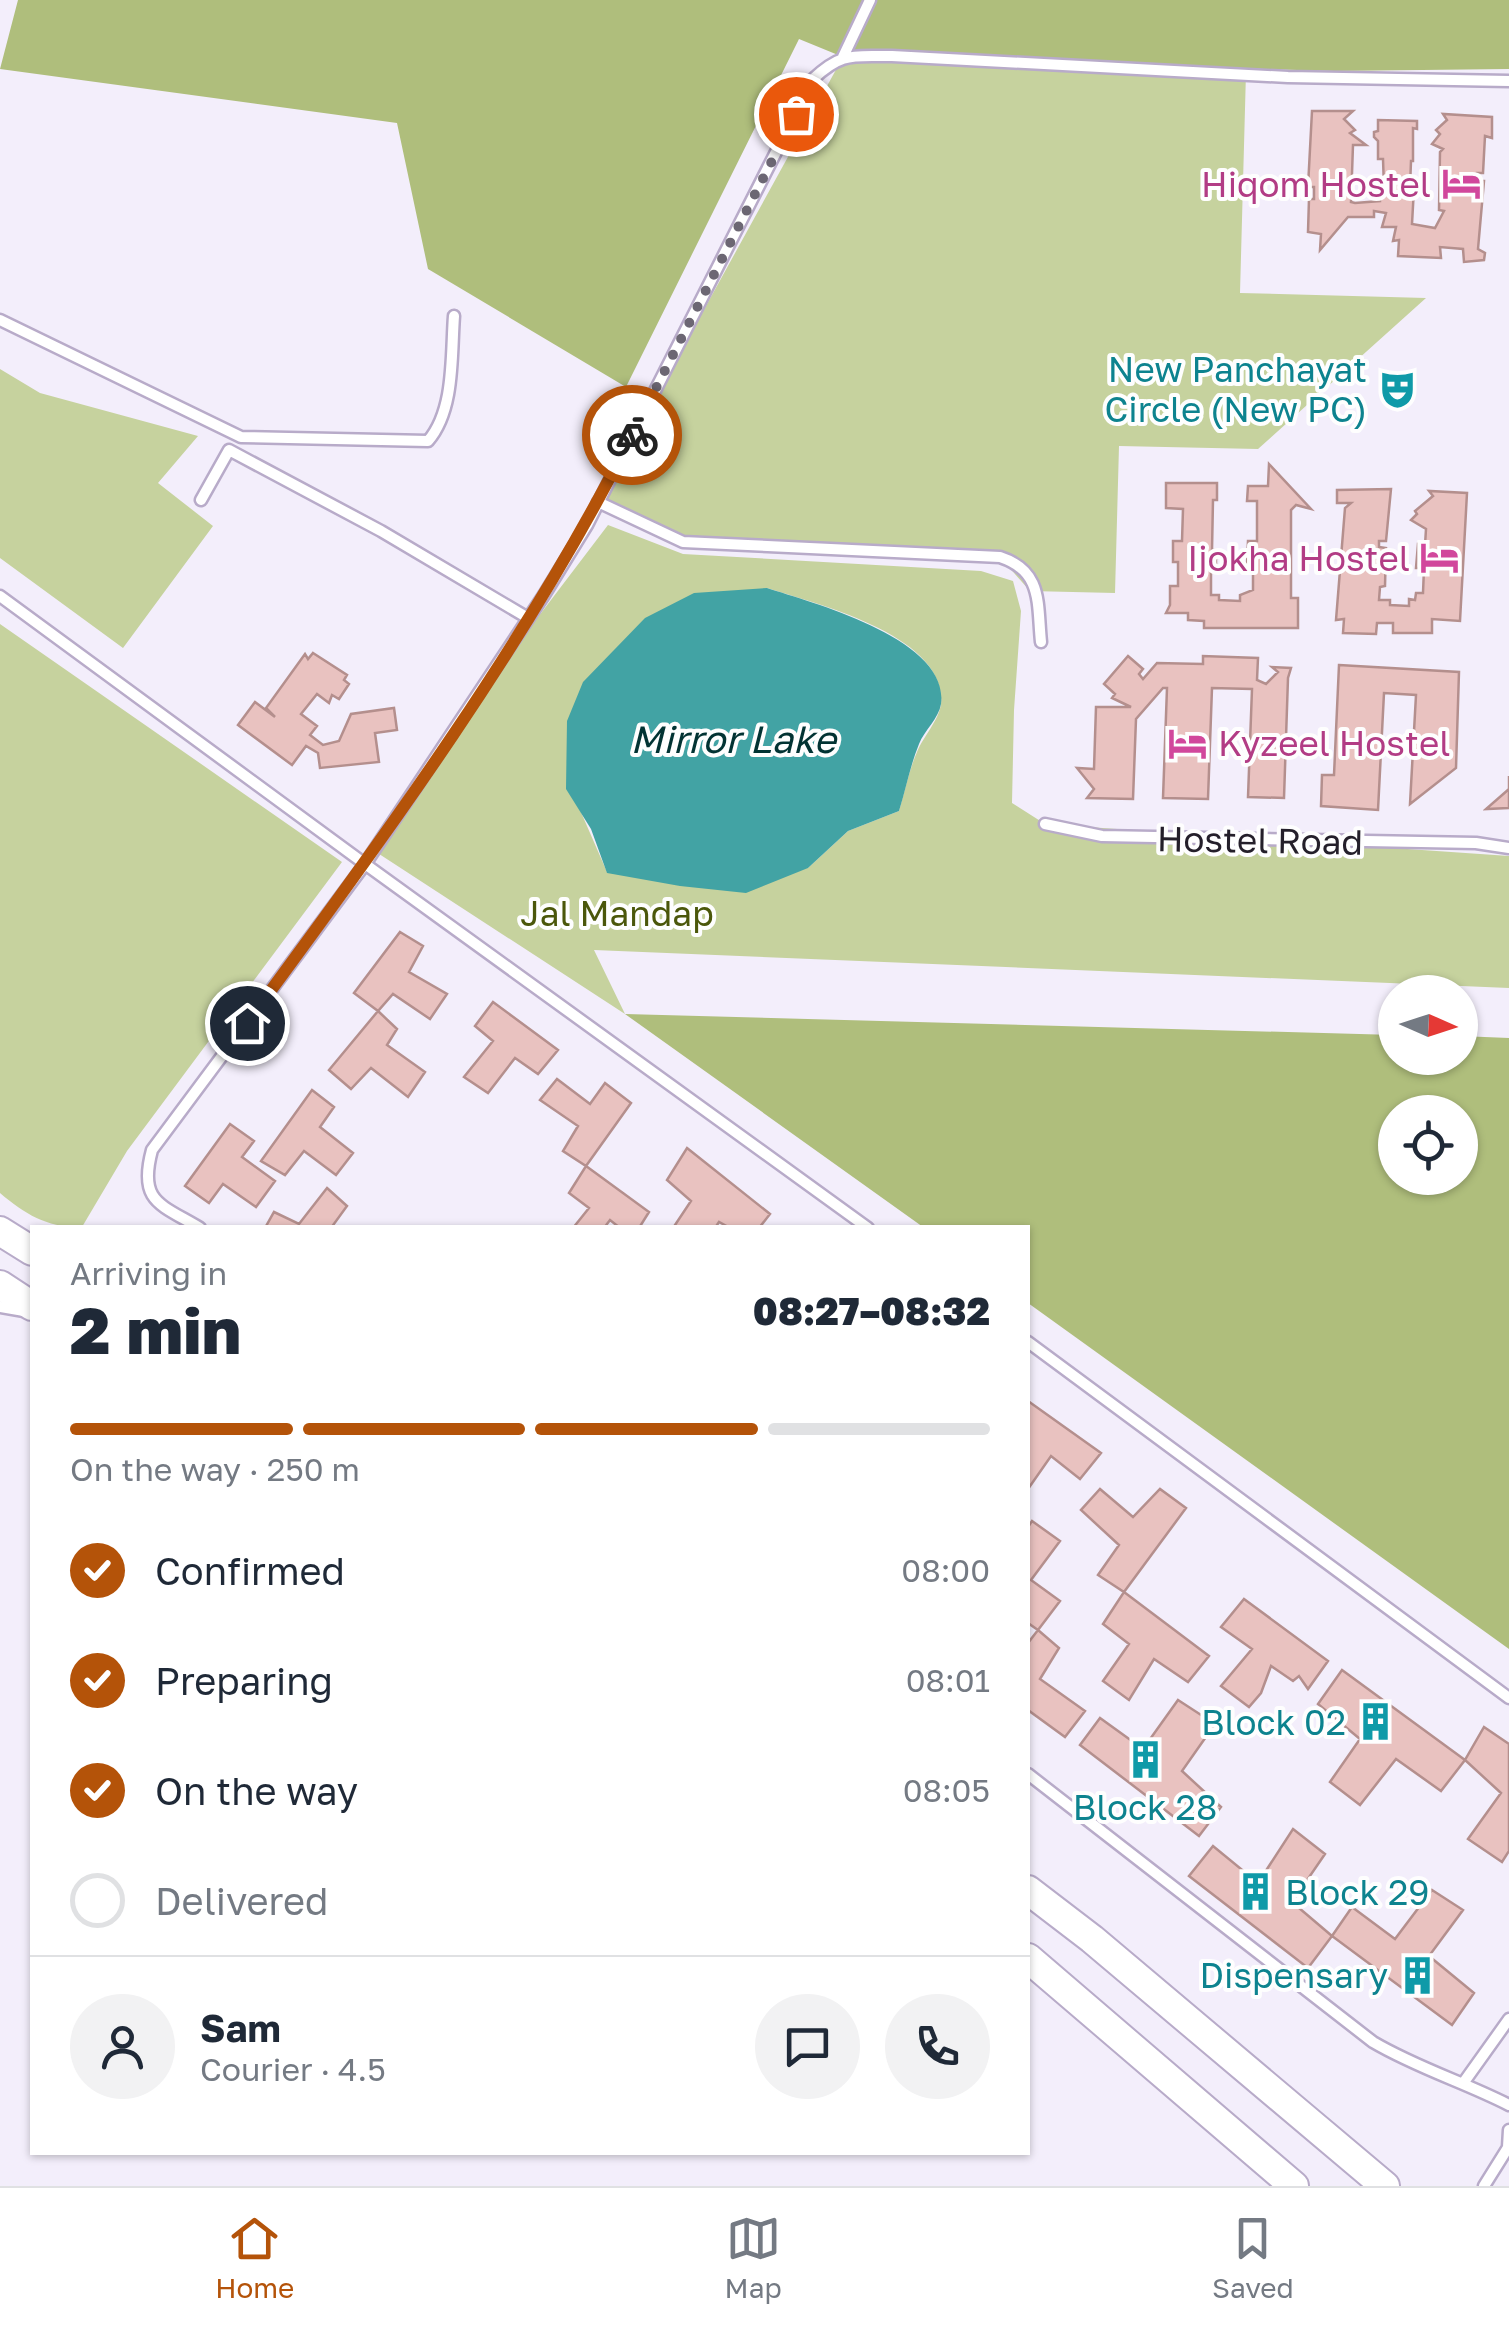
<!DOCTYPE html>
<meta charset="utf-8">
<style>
:root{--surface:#fff;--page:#f2f2f3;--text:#1f2937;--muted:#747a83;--line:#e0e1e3;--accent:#b45309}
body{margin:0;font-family:"Golos Text",sans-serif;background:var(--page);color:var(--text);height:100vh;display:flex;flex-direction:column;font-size:38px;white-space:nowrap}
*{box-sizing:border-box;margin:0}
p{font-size:32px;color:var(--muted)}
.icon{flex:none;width:55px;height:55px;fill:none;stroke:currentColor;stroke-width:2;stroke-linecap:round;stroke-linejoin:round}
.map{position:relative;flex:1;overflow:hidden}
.panel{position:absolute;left:30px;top:1225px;width:1000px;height:930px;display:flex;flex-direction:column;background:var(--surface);border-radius:0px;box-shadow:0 2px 8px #0004}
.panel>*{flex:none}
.needle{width:65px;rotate:93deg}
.controls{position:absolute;left:1378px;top:975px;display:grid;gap:20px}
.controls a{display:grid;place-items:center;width:100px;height:100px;border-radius:50%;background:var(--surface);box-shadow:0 2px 8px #0004;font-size:50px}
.pin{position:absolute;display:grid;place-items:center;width:85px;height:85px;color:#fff;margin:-42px;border:5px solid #fff;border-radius:50%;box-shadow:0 2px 10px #0007}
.courier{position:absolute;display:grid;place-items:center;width:100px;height:100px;margin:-50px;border:8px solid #b45309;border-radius:50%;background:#fff;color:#222;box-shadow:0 2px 12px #0007}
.overview em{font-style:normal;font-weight:800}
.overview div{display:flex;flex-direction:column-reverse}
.overview{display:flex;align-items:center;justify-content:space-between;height:170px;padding:0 40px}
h1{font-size:65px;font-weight:800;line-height:75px}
.bar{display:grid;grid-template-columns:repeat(4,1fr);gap:15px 10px;align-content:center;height:120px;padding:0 40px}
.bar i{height:12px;border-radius:8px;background:var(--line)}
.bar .active{background:var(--accent)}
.bar p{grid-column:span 4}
.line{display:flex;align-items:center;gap:25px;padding:0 40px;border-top:2px solid var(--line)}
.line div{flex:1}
.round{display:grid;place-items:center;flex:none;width:105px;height:105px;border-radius:52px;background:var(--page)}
ol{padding:0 40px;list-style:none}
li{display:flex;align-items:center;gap:30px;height:110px}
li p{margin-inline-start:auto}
li .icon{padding:10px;border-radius:50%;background:var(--accent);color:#fff;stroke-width:4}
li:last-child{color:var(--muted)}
li i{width:55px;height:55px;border:5px solid var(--line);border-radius:50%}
.tabs{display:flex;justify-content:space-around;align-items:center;height:140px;border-top:2px solid var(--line);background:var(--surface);font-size:28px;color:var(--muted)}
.tabs a{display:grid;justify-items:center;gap:5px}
.tabs .active{color:var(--accent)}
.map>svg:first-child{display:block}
.green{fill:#c6d29e;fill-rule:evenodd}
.forest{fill:#afbe7c;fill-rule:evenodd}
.water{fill:#42a3a4}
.building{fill:#e9c2c0;stroke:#b48f8d;stroke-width:2.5}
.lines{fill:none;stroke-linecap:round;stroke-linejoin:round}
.lane-casing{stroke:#b8abc9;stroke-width:15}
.secondary-casing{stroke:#b8abc9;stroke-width:32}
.lane{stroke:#fff;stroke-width:10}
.secondary{stroke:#fff;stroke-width:28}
.done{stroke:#6c6773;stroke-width:10;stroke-dasharray:0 18}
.route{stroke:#b45309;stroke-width:12}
.labels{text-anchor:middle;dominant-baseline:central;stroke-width:8;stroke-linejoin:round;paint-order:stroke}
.hotel-label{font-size:35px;fill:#b23c85;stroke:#fefefe;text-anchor:end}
.culture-label{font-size:35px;fill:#0d838f;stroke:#fefefe;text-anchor:end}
.street-label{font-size:35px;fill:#241f2a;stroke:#fefefe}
.park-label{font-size:35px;fill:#4b570b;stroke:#fefefe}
.water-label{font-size:38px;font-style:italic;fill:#023333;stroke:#fefefe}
</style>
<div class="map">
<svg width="1509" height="2186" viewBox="0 0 1509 2186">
<rect width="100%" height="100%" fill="#f3eefb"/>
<!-- green -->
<path class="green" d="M843,57l403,15 -6,221 186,5 -168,151 -139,-3 -4,147 -85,-2 -30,-34 -330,-19 -72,-36z
M0,369l40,24 158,43 -40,47 55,43 -90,122 -123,-90z
M608,525l75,29 298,17 32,10 8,30 -7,99 -2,93 33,21 464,32v132l-915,-38 31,64 -252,-164 92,-137zM767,588c49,16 180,47 174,116 -2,16 -18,33 -24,48 -8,18 -12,39 -18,59l-51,20 -40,37 -201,4 -40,-92z
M0,624l342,238 -215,289 -45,76c-34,1 -56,-12 -82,-34z"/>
<!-- forest -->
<path class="forest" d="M18,0h1491v69l-175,2 -491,-14 -44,-18 -173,348 -198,-118 -31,-146 -397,-54z
M625,1014l770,21v23h65v-22l49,2v611l-481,-346v-75l-105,-1zM1395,1112h65v66h-65z"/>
<!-- water -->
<path class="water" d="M767,588c46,15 183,51 174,116 -2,14 -17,27 -22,40 -9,22 -13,45 -20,67l-51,20 -40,37 -62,25 -66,-7 -73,-13 -16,-44 -25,-40 1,-68 16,-39 62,-64 49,-25z"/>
<!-- building -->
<path class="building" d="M1312,111h41l-9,8 11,11 -5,3 16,12h-13l-2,57 4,1 25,-2v-13h4l-1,-29h-5v-18l-4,-4v-5l4,-1v-11l39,1v8l-4,-1v33h-2l-1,27h4l-2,36 23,4 9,-17 -5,-1 1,-58 3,-3 -11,-5 8,-10 -4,-4 11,-10 -4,-6 49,3v21l-7,-2 -2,37h-6l1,8h6l-6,68 7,4 -1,7 -20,2 -1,-13 -23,-2 1,11 -43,-2 1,-16 -6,1 3,-14h-14l4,-14 -12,-2v6h-26l-28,33 1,-16 -13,-2 1,-33h5v-12h-6z
M1269,464l42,45 -15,-4 -5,5v88h7v30h-94v-7l-16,-1v-7h-22l4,-8v-19h8v-24h-5v-21h9l1,-32 -17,-1v-25h51v17h-4l-1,50h4v14h-5v31h8v5l21,1v-6l13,-5v-25h-6l1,-24h9v-40h-10l1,-15h20z
M1391,489l-5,52h-7v6l7,1 -1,38 -5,1 -1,13h11v5l19,1v-7l6,1 1,-7h7l1,-25h-8l2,-24 7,1 1,-16 -15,-9 6,-6 -2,-3 18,-15 -4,-5 38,2 -7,128 -28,-2v14h-39v-10h-16l-1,11 -33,-1 1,-14 -8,1 9,-112 6,-5h-14v-13z
M313,653l34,22 -3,5 5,4 -10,15 -7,-4 -3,8 -12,-9 -16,20 16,12 -7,9 13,10 16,-4 12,-27 43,-6 3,22 -22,3 4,29 -59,6 -2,-15 -12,-7 -14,19 -54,-40 17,-23 20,15 -9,-9 39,-54 3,5z
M1128,656l15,13 -4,5 4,5 14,-16 46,1v-8l55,2 -1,22 9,4 12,-12 -6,-5 19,1 -3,10 -4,120 -36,-1 4,-108 -40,-1 -4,111 -45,-1 4,-110h-4l-27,31 -3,80 -46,-1 7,-9 -17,-21 17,1 2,-62h35l-19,-9 3,-4 -11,-10z
M1339,665l120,7 -3,96 -46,36 6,-109 -32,-2 -6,117 -57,-4 1,-31h12z
M1509,776v32l-23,1 23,-20z
M400,932l23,14 -14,26 38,22 -17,25 -37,-25 -15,17 -24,-18z
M493,1002l65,48 -20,24 -23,-16 -27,35 -24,-16 29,-36 -18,-15z
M378,1011l19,18 -10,16 38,27 -17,25 -37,-29 -20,21 -22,-19z
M557,1079l33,25 15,-21 26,20 -45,63 -23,-15 15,-25 -38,-26z
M312,1090l22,17 -14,20 33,26 -17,22 -32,-24 -19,24 -24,-14z
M230,1124l24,17 -12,16 33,24 -19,26 -33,-23 -14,19 -24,-17z
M687,1148l83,66 -11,14h-29l-11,-6 -4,6h-42l18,-27 -24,-21z
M586,1166l63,46 -10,16h-19l-10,-8 -6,8h-31l16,-20 -20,-15z
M327,1188l20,18 -16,22h-66l9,-16 25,12z
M1028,1401l73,52 -21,26 -29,-23 -23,33z
M1100,1489l33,28 27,-28 26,19 -62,84 -26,-17 21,-30 -38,-35z
M1032,1521l28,20 -29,39 29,21 -22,29 -10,-7v-96z
M1124,1592l85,64 -21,26 -34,-23 -25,41 -26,-19 26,-37 -26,-20z
M1244,1599l84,62 -20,28 -9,-13 -6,5 -22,-15 -10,27 -12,14 -28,-21 31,-37 -31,-22z
M1038,1630l21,18 -19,31 45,32 -20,26 -37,-27v-67z
M1342,1670l123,90 -24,31 -45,-32 -36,46 -30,-23 30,-43 -42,-35z
M1178,1700l37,24 -33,47 39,36 -22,29 -119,-91 20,-27 43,31z
M1484,1727l25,17v107l-7,11 -34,-23 33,-46 -36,-33z
M1293,1829l32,25 -33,48 40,34 -24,32 -119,-92 24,-30 45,37z
M1432,1890l31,20 -34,46 45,37 -22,32 -120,-89 20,-29 43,32z"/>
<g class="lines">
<defs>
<path id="lane" d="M843,57l27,-57
M0,320l241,117 187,4c27,-31 23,-86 26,-125
M201,500l28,-50 152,81 147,87
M598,502l85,40 317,15c43,14 37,46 41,85
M0,596l365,268 179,-269 43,-70 226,-446c30,-28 40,-22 79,-23l396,21 221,4
M1045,824l57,12 374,7 33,5
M200,1228c-40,-24 -62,-26 -48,-78l213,-286 503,364
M0,1307l24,4
M1028,1342l481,356
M1028,1774l345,268c44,26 91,40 136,63
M1464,2082l45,-63
M1508,2147l1,-17
M1484,2186l25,-40"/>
<path id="secondary" d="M0,1231l32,20
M0,1285l32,21
M1028,1890l64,49 293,247
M1028,1958l266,228"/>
</defs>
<!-- lane casing -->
<use href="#lane" class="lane-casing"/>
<!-- secondary casing -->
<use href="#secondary" class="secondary-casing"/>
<!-- lane -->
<use href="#lane" class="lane"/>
<!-- secondary -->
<use href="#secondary" class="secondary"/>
</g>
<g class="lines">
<!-- done -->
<path class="done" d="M632,435l164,-321"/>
<!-- route -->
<path class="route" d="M247,1023c137,-186 281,-381 385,-588"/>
</g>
<!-- icons -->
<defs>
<symbol id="hotel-bare" viewBox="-9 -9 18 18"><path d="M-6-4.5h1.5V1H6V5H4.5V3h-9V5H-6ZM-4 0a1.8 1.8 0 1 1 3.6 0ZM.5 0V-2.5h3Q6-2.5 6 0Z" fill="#d1479c" stroke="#fefefe" stroke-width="2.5" paint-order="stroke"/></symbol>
<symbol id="theatre-bare" viewBox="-9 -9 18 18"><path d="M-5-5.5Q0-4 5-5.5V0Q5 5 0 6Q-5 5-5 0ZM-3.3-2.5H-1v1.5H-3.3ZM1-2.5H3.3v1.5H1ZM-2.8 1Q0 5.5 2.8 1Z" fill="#0f9aa8" stroke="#fefefe" stroke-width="2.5" paint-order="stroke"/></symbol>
<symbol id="building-bare" viewBox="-9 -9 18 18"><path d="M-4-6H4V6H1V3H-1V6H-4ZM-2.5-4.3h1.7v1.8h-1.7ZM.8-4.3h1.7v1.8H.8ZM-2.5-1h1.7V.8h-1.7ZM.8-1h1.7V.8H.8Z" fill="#0f9aa8" stroke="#fefefe" stroke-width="2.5" paint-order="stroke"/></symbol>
</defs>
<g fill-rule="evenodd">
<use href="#hotel-bare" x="1434" y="156" width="55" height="55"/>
<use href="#theatre-bare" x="1370" y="362" width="55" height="55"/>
<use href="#hotel-bare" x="1412" y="530" width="55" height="55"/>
<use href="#hotel-bare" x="1160" y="716" width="55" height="55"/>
<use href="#building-bare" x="1348" y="1694" width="55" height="55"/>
<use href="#building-bare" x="1118" y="1732" width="55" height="55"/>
<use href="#building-bare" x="1228" y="1864" width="55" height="55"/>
<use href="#building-bare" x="1390" y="1948" width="55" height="55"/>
</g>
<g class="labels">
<!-- hotel labels -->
<g class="hotel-label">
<text x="1431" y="184">Hiqom Hostel</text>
<text x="1410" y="558">Ijokha Hostel</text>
<text x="1218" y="743" text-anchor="start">Kyzeel Hostel</text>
</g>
<!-- culture labels -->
<g class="culture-label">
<text x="1367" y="369">New Panchayat<tspan x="1367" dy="40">Circle (New PC)</tspan></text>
<text x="1346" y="1722">Block 02</text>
<text x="1145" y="1807" text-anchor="middle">Block 28</text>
<text x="1285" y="1892" text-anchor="start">Block 29</text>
<text x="1388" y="1975">Dispensary</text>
</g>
<!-- street labels -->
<g class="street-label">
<text transform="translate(1260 840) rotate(1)">Hostel Road</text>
</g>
<!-- park labels -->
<g class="park-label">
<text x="617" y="913">Jal Mandap</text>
</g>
<!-- water labels -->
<g class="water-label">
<text x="733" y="738">Mirror Lake</text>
</g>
</g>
</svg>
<div class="controls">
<a><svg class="needle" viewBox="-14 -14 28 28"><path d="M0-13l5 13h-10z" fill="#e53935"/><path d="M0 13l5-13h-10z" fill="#747a83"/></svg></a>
<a><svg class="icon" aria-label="locate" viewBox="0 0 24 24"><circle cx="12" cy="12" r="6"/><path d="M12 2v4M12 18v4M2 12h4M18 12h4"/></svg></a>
</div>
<div class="pin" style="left:796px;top:114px;background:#ea580c"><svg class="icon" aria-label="bag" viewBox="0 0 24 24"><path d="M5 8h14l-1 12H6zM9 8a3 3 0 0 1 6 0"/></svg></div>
<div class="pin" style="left:247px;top:1023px;background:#1f2937"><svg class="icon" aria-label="home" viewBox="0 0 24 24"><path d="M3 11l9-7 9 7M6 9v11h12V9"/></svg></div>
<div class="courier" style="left:632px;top:435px"><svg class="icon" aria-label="bike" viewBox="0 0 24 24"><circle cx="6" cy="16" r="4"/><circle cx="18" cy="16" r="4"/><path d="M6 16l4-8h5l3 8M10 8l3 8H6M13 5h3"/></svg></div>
<section class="panel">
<div class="overview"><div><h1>2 min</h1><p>Arriving in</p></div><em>08:27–08:32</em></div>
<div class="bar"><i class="active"></i><i class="active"></i><i class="active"></i><i></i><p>On the way · 250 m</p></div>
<ol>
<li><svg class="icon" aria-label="check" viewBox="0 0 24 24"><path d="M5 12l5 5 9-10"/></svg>Confirmed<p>08:00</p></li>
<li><svg class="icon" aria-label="check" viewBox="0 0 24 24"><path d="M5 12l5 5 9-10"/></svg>Preparing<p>08:01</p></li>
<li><svg class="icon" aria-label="check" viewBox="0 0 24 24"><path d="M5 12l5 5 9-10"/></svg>On the way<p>08:05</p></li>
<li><i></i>Delivered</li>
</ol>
<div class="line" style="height:180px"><a class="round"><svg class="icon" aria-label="person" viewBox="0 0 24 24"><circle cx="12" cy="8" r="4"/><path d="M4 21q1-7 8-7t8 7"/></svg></a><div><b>Sam</b><p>Courier · 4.5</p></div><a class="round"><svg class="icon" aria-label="chat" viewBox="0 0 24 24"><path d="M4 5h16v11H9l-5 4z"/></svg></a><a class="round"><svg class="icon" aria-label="phone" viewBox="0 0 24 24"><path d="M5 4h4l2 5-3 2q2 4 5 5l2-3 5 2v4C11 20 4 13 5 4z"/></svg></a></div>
</section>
</div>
<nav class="tabs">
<a class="active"><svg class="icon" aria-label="home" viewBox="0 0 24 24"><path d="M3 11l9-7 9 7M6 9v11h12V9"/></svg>Home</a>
<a><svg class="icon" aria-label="map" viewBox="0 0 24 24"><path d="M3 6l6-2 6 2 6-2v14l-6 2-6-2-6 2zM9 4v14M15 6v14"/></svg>Map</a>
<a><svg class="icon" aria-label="saved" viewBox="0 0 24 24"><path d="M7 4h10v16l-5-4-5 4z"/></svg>Saved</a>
</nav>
